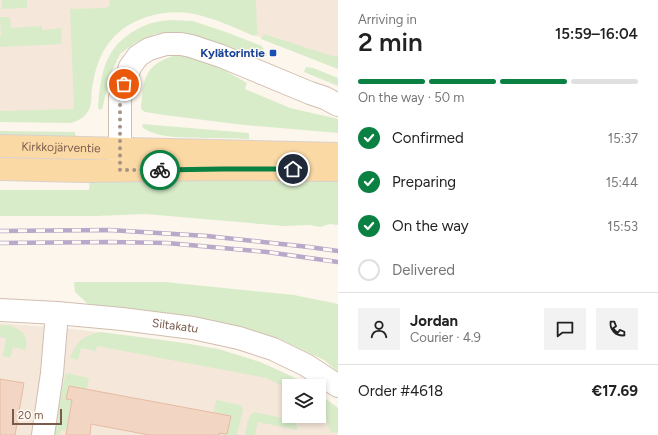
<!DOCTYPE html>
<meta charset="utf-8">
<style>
:root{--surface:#fff;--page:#f2f2f2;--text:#222;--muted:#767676;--line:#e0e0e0;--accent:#0b8043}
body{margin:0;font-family:Figtree,sans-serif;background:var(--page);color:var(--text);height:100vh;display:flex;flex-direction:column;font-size:15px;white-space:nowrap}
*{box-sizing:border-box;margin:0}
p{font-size:13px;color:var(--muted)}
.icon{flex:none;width:22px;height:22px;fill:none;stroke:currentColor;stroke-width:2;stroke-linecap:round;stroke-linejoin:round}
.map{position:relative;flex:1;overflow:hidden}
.details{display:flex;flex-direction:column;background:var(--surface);width:320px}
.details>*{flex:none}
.buttons{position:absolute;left:282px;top:379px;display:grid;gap:8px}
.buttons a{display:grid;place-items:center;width:44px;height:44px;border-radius:0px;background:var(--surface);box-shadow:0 2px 6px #0003;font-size:20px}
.scale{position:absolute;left:12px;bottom:10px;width:50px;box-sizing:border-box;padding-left:4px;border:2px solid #7a5c4d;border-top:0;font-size:11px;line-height:14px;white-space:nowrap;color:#7a5c4d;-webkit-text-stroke:3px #fffaf3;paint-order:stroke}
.pin{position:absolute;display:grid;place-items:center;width:34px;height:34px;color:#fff;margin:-17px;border:2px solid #fff;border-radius:50%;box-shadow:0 1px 4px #0007}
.courier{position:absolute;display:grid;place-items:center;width:40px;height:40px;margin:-20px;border:3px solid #0b8043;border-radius:50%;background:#fff;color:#222;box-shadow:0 1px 5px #0007}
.summary em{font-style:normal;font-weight:600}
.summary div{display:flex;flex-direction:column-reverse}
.summary{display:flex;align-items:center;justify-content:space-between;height:68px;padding:0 20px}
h1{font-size:26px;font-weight:600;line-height:30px}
.bar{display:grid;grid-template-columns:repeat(4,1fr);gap:6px 4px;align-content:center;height:48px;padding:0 20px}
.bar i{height:5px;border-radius:3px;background:var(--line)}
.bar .current{background:var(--accent)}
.bar p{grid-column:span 4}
.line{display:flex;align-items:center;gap:10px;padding:0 20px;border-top:1px solid var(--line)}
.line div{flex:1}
.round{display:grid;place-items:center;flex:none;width:42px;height:42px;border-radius:0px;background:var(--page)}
ol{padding:0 20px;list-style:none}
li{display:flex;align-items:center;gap:12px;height:44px}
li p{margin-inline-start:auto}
li .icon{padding:4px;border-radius:50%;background:var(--accent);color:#fff;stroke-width:4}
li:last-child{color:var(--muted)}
li i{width:22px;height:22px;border:2px solid var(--line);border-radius:50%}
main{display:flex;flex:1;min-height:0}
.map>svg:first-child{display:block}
.residential{fill:#f5e8da}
.green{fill:#d8ecc9}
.building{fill:#f3d5c3;stroke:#e6bba3}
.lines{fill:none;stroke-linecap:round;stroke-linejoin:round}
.minor-casing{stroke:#d1beb0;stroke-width:24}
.major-casing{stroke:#dad1cd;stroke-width:24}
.minor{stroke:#fff;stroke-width:22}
.major{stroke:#fbd9a5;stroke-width:22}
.rail-casing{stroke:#b9a8c9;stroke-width:4.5}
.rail{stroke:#fffaf3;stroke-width:3;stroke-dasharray:9;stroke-linecap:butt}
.done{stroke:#a89285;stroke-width:4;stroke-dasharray:0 7.2}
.route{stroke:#0b8043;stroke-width:5}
.transit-dot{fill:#1a4fb4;stroke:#fffaf3;stroke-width:1.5}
.labels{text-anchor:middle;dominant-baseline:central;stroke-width:3;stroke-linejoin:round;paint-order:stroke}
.transit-label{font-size:12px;font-weight:bold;fill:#164399;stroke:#fffaf3;text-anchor:end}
.street-label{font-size:12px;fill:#7a5c4d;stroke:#fffaf3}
</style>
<main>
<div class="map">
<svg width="338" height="435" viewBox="0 0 338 435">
<rect width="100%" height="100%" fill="#fdf6ec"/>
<!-- residential -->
<path class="residential" d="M0,0h338v69l-151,-61 -45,3 -29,18 -18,25 -8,53 -87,13z
M0,323l74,6 103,13 41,7 42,13 29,13 19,11h-19v30h30v-22l19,14v27h-338z"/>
<!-- green -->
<path class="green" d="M2,0h25v8l-25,1z
M110,0h146l1,32h2l-5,4c-18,-8 -41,-18 -60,-22 -29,-6 -67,4 -85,29 -7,8 -11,20 -14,30 -1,5 -2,10 -3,15 -1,5 0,10 -1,15 -2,12 -10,17 -20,20l-71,-1v-11l74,-2 -4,-100 35,-1 4,-2z
M0,17h10l1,11 31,-2v4l19,-2 1,16 -62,3v-10l1,-1z
M170,20l23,1 33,11 36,14 5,10 -26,-2 -47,-18 -17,-4 -22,2 -20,9 -15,11 -9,19 -9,36 -2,1 -2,-2c3,-39 8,-66 48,-83 7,-3 16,-4 24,-5z
M264,34l68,22h6v13l-77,-30z
M173,56h16l19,5 39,22 -2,6 45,19 48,11v14l-94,-8 -80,-10 -19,-3 -4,-3c2,-28 2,-43 32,-53z
M306,67l7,1 25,10v8l-34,-14z
M142,124l107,9v6c-15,-1 -30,-1 -45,-1 -20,-1 -44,1 -61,-10z
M0,131l75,1 1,8 -76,1z
M90,174l248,6v45l-8,-1 -10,3 -10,-2 -26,1 -139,-12 -49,2h-96v-26h89z
M74,282h91l129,13 44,9v68l-14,-12 -44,-21 -61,-16 -127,-17 -4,-2 -13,-12z
M0,325c4,0 9,0 13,2 11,4 17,12 12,23l-12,-3 -3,11 -7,-2 3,-18 -6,-1z
M101,332l76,10 41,7 42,13 29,13 19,11h-19v3l-23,-11 -169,-32 -1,5 -15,-3 -3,12 -8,-2c7,-17 12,-22 31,-26z
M66,373l23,5 -2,11 -18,-3 -3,13 6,1 -6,31 -5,-1 -1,5h-6l10,-55z
M319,394l19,14v25l-7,-1 -2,-3 -3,-9 -7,-6z
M216,400l25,5 2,5 -6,25h-18v-2l8,1 4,-18 -17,-4z
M254,412l38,8c3,3 6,5 5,10l-39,-8 -3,13h-10c2,-8 2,-19 9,-23z"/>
<!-- building -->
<path class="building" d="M0,379l24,4 -9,52h-15z
M69,386l162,30 -4,18 -8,-1v2h-70l-58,-11 -1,11h-24l6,-35 -6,-1z"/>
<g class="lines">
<defs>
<g id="minor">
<path d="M120,167v-69l10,-31 8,-11 11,-7 17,-5h15l10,2 30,10 89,37 15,5 13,7"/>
<path id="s1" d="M0,310l57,3 65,6 71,9 46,10 34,11 33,16 32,21"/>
<path d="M43,435l9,-62 5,-60"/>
</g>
<g id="major">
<path id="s2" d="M0,146l338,8"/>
<path d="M0,169l82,2 140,-2 116,1"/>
</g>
</defs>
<!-- minor casing -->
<use href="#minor" class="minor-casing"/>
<!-- major casing -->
<use href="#major" class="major-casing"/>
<!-- minor -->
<use href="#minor" class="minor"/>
<!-- major -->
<use href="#major" class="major"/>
<defs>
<path id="rail" d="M0,231l109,-1 98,6 102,11 29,4
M0,243l110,-1 57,1 100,9 71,10"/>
</defs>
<!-- rail casing -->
<use href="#rail" class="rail-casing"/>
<!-- rail -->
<use href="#rail" class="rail"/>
</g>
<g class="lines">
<!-- done -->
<path class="done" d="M124,84l-4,14v72h40"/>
<!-- route -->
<path class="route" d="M160,170l62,-1h71"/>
</g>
<!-- markers -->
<rect class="transit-dot" x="269" y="49" width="8" height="8" rx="2"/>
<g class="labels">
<!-- transit labels -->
<g class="transit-label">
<text x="265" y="53">Kylätorintie</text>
</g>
<!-- street labels -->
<g class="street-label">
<text stroke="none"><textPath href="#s2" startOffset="61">Kirkkojärventie</textPath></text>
<text stroke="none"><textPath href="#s1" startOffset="176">Siltakatu</textPath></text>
</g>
</g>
</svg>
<div class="buttons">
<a><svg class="icon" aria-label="layers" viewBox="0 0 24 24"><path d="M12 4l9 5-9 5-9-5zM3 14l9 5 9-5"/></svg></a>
</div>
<div class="scale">20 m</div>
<div class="pin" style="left:124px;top:84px;background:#ea580c"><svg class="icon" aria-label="bag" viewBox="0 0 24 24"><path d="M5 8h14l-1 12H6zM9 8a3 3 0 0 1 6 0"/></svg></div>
<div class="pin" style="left:293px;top:169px;background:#1f2937"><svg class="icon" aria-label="home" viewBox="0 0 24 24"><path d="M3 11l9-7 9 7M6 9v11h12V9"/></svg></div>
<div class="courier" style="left:160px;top:170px"><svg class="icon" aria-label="bike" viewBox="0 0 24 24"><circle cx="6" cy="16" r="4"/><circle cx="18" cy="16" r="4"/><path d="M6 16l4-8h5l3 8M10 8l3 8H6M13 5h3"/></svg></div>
</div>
<section class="details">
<div class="summary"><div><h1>2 min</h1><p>Arriving in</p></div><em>15:59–16:04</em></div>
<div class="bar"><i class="current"></i><i class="current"></i><i class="current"></i><i></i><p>On the way · 50 m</p></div>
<ol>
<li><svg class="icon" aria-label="check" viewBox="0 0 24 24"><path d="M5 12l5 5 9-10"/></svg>Confirmed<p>15:37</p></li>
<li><svg class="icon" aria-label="check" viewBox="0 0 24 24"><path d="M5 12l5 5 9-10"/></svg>Preparing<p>15:44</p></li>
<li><svg class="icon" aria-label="check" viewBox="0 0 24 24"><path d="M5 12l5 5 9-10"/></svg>On the way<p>15:53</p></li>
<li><i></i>Delivered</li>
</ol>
<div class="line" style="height:72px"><a class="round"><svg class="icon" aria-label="person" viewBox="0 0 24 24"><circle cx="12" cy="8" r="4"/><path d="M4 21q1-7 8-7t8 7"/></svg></a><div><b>Jordan</b><p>Courier · 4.9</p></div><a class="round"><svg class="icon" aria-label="chat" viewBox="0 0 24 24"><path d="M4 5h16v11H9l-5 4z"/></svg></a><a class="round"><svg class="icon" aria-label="phone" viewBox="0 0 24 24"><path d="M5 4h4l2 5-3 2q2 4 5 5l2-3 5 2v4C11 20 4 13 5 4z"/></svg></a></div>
<div class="line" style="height:52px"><div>Order #4618</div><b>€17.69</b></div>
</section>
</main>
